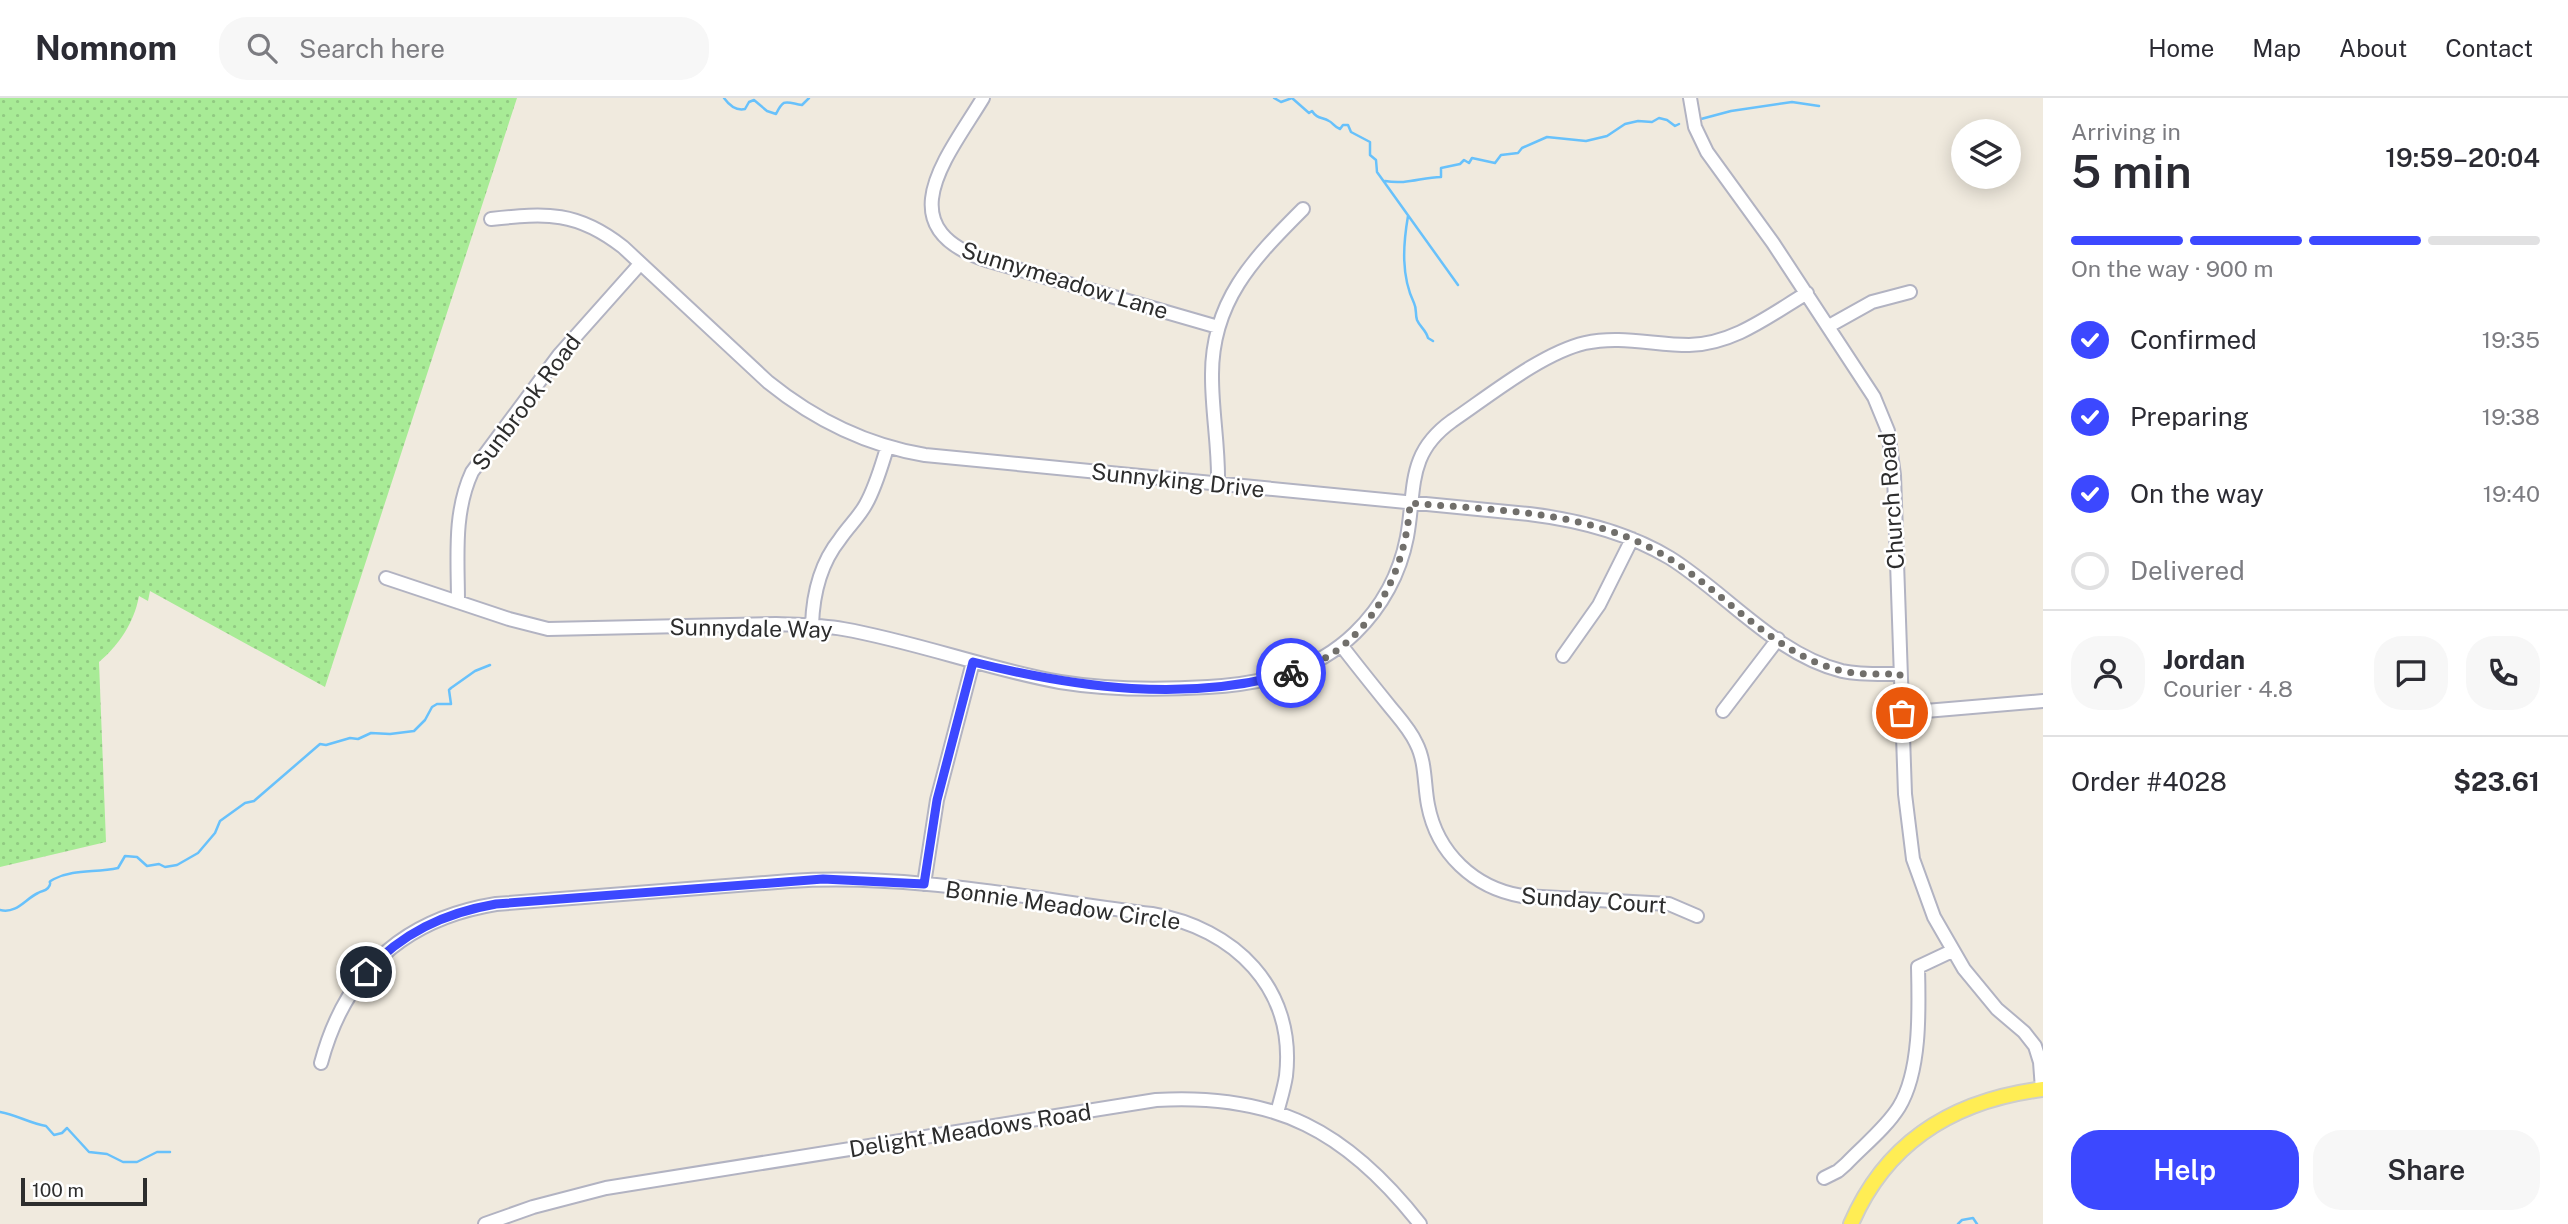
<!DOCTYPE html>
<meta charset="utf-8">
<style>
:root{--surface:#fff;--page:#f7f7f7;--text:#2b2b33;--muted:#7c7c81;--line:#e1e1e2;--accent:#3c48ff}
body{margin:0;font-family:"Public Sans",sans-serif;background:var(--page);color:var(--text);height:100vh;display:flex;flex-direction:column;font-size:26px;white-space:nowrap}
*{box-sizing:border-box;margin:0}
p{font-size:23px;color:var(--muted)}
.icon{flex:none;width:38px;height:38px;fill:none;stroke:currentColor;stroke-width:2;stroke-linecap:round;stroke-linejoin:round}
.map{position:relative;flex:1;overflow:hidden}
.drawer{display:flex;flex-direction:column;background:var(--surface);width:525px}
.drawer>*{flex:none}
.fabs{position:absolute;left:1951px;top:21px;display:grid;gap:14px}
.fabs a{display:grid;place-items:center;width:70px;height:70px;border-radius:50%;background:var(--surface);box-shadow:0 4px 18px #0003;font-size:35px}
.scale{position:absolute;left:21px;bottom:18px;width:126px;box-sizing:border-box;padding-left:7px;border:4px solid #2d2d2d;border-top:0;font-size:19px;line-height:24px;white-space:nowrap;color:#2d2d2d;-webkit-text-stroke:5px #fff;paint-order:stroke}
.pin{position:absolute;display:grid;place-items:center;width:60px;height:60px;color:#fff;margin:-30px;border:4px solid #fff;border-radius:50%;box-shadow:0 2px 7px #0007}
.courier{position:absolute;display:grid;place-items:center;width:70px;height:70px;margin:-35px;border:5px solid #3c48ff;border-radius:50%;background:#fff;color:#222;box-shadow:0 2px 9px #0007}
.summary em{font-style:normal;font-weight:600}
.summary div{display:flex;flex-direction:column-reverse}
.summary{display:flex;align-items:center;justify-content:space-between;height:119px;padding:0 28px}
h1{font-size:46px;font-weight:600;line-height:52px}
.bar{display:grid;grid-template-columns:repeat(4,1fr);gap:10px 7px;align-content:center;height:84px;padding:0 28px}
.bar i{height:9px;border-radius:5px;background:var(--line)}
.bar .on{background:var(--accent)}
.bar p{grid-column:span 4}
.line{display:flex;align-items:center;gap:18px;padding:0 28px;border-top:2px solid var(--line)}
.line div{flex:1}
.round{display:grid;place-items:center;flex:none;width:74px;height:74px;border-radius:28px;background:var(--page)}
ol{padding:0 28px;list-style:none}
li{display:flex;align-items:center;gap:21px;height:77px}
li p{margin-inline-start:auto}
li .icon{padding:7px;border-radius:50%;background:var(--accent);color:#fff;stroke-width:4}
li:last-child{color:var(--muted)}
li i{width:38px;height:38px;border:4px solid var(--line);border-radius:50%}
.primary-button{display:flex;gap:14px;margin-top:auto;padding:14px 28px}
.primary-button a{flex:1;height:80px;border-radius:28px;background:var(--accent);color:#fff;font-size:28px;font-weight:600;line-height:80px;text-align:center}
.primary-button a+a{background:var(--page);color:var(--text)}
header{display:flex;align-items:center;gap:42px;box-sizing:border-box;height:98px;padding:0 35px;background:var(--surface);border-bottom:2px solid var(--line)}
header strong{font-size:33px}
nav{display:flex;gap:38px;margin-inline-start:auto;font-size:24px}
.search{width:490px;height:63px;background:var(--page);display:flex;align-items:center;gap:18px;box-sizing:border-box;padding:0 24px;border-radius:28px;color:var(--muted);font-size:26px}
main{display:flex;flex:1;min-height:0}
.map>svg:first-child{display:block}
.park{fill:url(#park-dots)}
.lines{fill:none;stroke-linecap:round;stroke-linejoin:round}
.stream{stroke:#68c1fb;stroke-width:2.5}
.minor-casing{stroke:#b2b3c2;stroke-width:16}
.major-casing{stroke:#cdcdcd;stroke-width:18}
.minor{stroke:#fff;stroke-width:12}
.major{stroke:#ffed54;stroke-width:14}
.done{stroke:#716f6b;stroke-width:7;stroke-dasharray:0 12.6}
.route{stroke:#3c48ff;stroke-width:9}
.labels{text-anchor:middle;dominant-baseline:central;stroke-width:5;stroke-linejoin:round;paint-order:stroke}
.street-label{font-size:23px;fill:#2d2d2d;stroke:#fff}
</style>
<header>
<strong>Nomnom</strong>
<div class="search"><svg class="icon" aria-label="search" viewBox="0 0 24 24"><circle cx="10" cy="10" r="6"/><path d="M15 15l6 6"/></svg>Search here</div>
<nav><a>Home</a><a>Map</a><a>About</a><a>Contact</a></nav>
</header>
<main>
<div class="map">
<svg width="2043" height="1126" viewBox="0 0 2043 1126">
<defs>
<pattern id="park-dots" width="8" height="8" patternUnits="userSpaceOnUse" patternTransform="scale(1.75)"><rect width="8" height="8" fill="#a8eb96"/><path d="M2 2h.1M6 6h.1" fill="none" stroke="#91ca82" stroke-width="1.8" stroke-linecap="round"/></pattern>
</defs>
<rect width="100%" height="100%" fill="#f0eade"/>
<!-- park -->
<path class="park" d="M0,0h517l-192,589 -175,-96 -2,10 -9,-5c-5,27 -20,49 -40,66l7,180 -106,25z"/>
<g class="lines">
<!-- stream -->
<path class="stream" d="M724,0c5,7 12,13 21,11l4,-7 5,-2 13,11 9,3c8,-16 9,-12 26,-9l7,-7
M1274,0l7,4 11,-4 17,15 3,-2c5,8 10,6 17,10 4,2 5,6 11,8l3,-4h5l3,7 19,10v13l6,5 1,12 81,113
M1701,21l30,-8 61,-9 27,4
M1385,83c22,4 37,-4 56,-4v-9l19,-4 4,-4 5,3 3,-5 23,5 6,-8 17,-2 4,-5 25,-11 39,4 21,-5 18,-12 13,-3 14,1 7,-4 8,2 8,6 4,-2
M1408,118c-5,29 -7,60 6,87 3,6 1,11 3,17 3,7 9,10 11,18l5,3
M0,812c17,4 25,-11 38,-17 5,-3 6,-1 10,-5 6,-8 -3,-4 6,-9 20,-10 41,-6 64,-11l7,-12 12,1 10,9 12,-2 6,3 12,-2 21,-12 17,-20 5,-12 25,-18 9,-2 66,-57 6,1 24,-7 8,1 13,-6 19,1 24,-3 11,-11 7,-13 5,-3h14l-2,-14 2,-2 24,-17 15,-6
M0,1014c17,3 29,11 46,14l8,9 8,-2 5,-5 22,24 18,2 16,8h14l20,-10h13
M1958,1126l4,-4 11,-2 4,6"/>
<defs>
<path id="minor" d="M983,0c-35,58 -97,129 3,162l232,67
M1690,0l5,29 12,25 66,91 101,154 14,34 6,44 11,319 8,65 21,58 30,52 33,40 27,23 11,14 5,16 2,27
M491,121c56,-6 86,-8 132,28l145,135c47,38 97,63 157,73l604,59c49,6 98,18 141,44 56,35 106,97 172,113 19,4 39,3 58,3
M1829,228l43,-24 38,-10
M1218,386c1,-36 -6,-71 -6,-107 -1,-75 41,-118 91,-168
M386,480l123,41 39,10 228,-5c22,1 45,1 67,5 74,13 144,40 217,53 49,8 98,8 148,5 54,-3 107,-15 147,-54 27,-26 45,-60 52,-96 9,-49 -1,-83 45,-116 37,-25 90,-68 133,-78 35,-8 69,2 104,2 45,-1 81,-30 118,-52
M458,504c0,-44 -5,-89 14,-130l87,-117 81,-91
M812,527c1,-31 8,-61 28,-86 8,-12 19,-22 26,-35 10,-18 15,-37 21,-56
M1341,547c16,21 33,42 50,63 9,11 19,22 25,35 10,19 8,42 12,62 9,48 46,83 94,91l147,8 28,12
M1563,558l36,-51 33,-66
M1723,613l55,-72
M1902,615l141,-12
M924,786l13,-84 36,-138
M321,965c24,-90 82,-144 175,-159l294,-23c121,-8 242,18 362,33 82,14 144,74 134,162 -2,13 -6,25 -9,37
M1824,1080l14,-7 8,-7c17,-18 40,-36 53,-57 22,-36 20,-98 19,-140l34,-16
M485,1126l48,-17 73,-19 550,-88c120,-7 191,31 264,124"/>
<path id="major" d="M1851,1126c36,-84 104,-124 192,-135"/>
</defs>
<!-- minor casing -->
<use href="#minor" class="minor-casing"/>
<!-- major casing -->
<use href="#major" class="major-casing"/>
<!-- minor -->
<use href="#minor" class="minor"/>
<!-- major -->
<use href="#major" class="major"/>
</g>
<g class="lines">
<!-- done -->
<path class="done" d="M1291,575c75,-22 115,-97 119,-170 79,7 163,7 235,42 69,33 122,108 197,126 19,4 39,3 58,3l2,39"/>
<!-- route -->
<path class="route" d="M366,874c36,-39 78,-59 130,-68l327,-25 101,5 13,-84 36,-138c104,26 213,41 318,11"/>
</g>
<g class="labels">
<!-- street labels -->
<g class="street-label">
<text transform="translate(1065 182) rotate(17)">Sunnymeadow Lane</text>
<text transform="translate(526 304) rotate(-53)">Sunbrook Road</text>
<text transform="translate(1178 382) rotate(6)">Sunnyking Drive</text>
<text transform="translate(1891 403) rotate(-94)">Church Road</text>
<text transform="translate(751 530) rotate(1)">Sunnydale Way</text>
<text transform="translate(1594 802) rotate(4)">Sunday Court</text>
<text transform="translate(1063 807) rotate(8)">Bonnie Meadow Circle</text>
<text transform="translate(970 1032) rotate(-9)">Delight Meadows Road</text>
</g>
</g>
</svg>
<div class="fabs">
<a><svg class="icon" aria-label="layers" viewBox="0 0 24 24"><path d="M12 4l9 5-9 5-9-5zM3 14l9 5 9-5"/></svg></a>
</div>
<div class="scale">100 m</div>
<div class="pin" style="left:1902px;top:615px;background:#ea580c"><svg class="icon" aria-label="bag" viewBox="0 0 24 24"><path d="M5 8h14l-1 12H6zM9 8a3 3 0 0 1 6 0"/></svg></div>
<div class="pin" style="left:366px;top:874px;background:#1f2937"><svg class="icon" aria-label="home" viewBox="0 0 24 24"><path d="M3 11l9-7 9 7M6 9v11h12V9"/></svg></div>
<div class="courier" style="left:1291px;top:575px"><svg class="icon" aria-label="bike" viewBox="0 0 24 24"><circle cx="6" cy="16" r="4"/><circle cx="18" cy="16" r="4"/><path d="M6 16l4-8h5l3 8M10 8l3 8H6M13 5h3"/></svg></div>
</div>
<section class="drawer">
<div class="summary"><div><h1>5 min</h1><p>Arriving in</p></div><em>19:59–20:04</em></div>
<div class="bar"><i class="on"></i><i class="on"></i><i class="on"></i><i></i><p>On the way · 900 m</p></div>
<ol>
<li><svg class="icon" aria-label="check" viewBox="0 0 24 24"><path d="M5 12l5 5 9-10"/></svg>Confirmed<p>19:35</p></li>
<li><svg class="icon" aria-label="check" viewBox="0 0 24 24"><path d="M5 12l5 5 9-10"/></svg>Preparing<p>19:38</p></li>
<li><svg class="icon" aria-label="check" viewBox="0 0 24 24"><path d="M5 12l5 5 9-10"/></svg>On the way<p>19:40</p></li>
<li><i></i>Delivered</li>
</ol>
<div class="line" style="height:126px"><a class="round"><svg class="icon" aria-label="person" viewBox="0 0 24 24"><circle cx="12" cy="8" r="4"/><path d="M4 21q1-7 8-7t8 7"/></svg></a><div><b>Jordan</b><p>Courier · 4.8</p></div><a class="round"><svg class="icon" aria-label="chat" viewBox="0 0 24 24"><path d="M4 5h16v11H9l-5 4z"/></svg></a><a class="round"><svg class="icon" aria-label="phone" viewBox="0 0 24 24"><path d="M5 4h4l2 5-3 2q2 4 5 5l2-3 5 2v4C11 20 4 13 5 4z"/></svg></a></div>
<div class="line" style="height:91px"><div>Order #4028</div><b>$23.61</b></div>
<div class="primary-button"><a>Help</a><a>Share</a></div>
</section>
</main>
